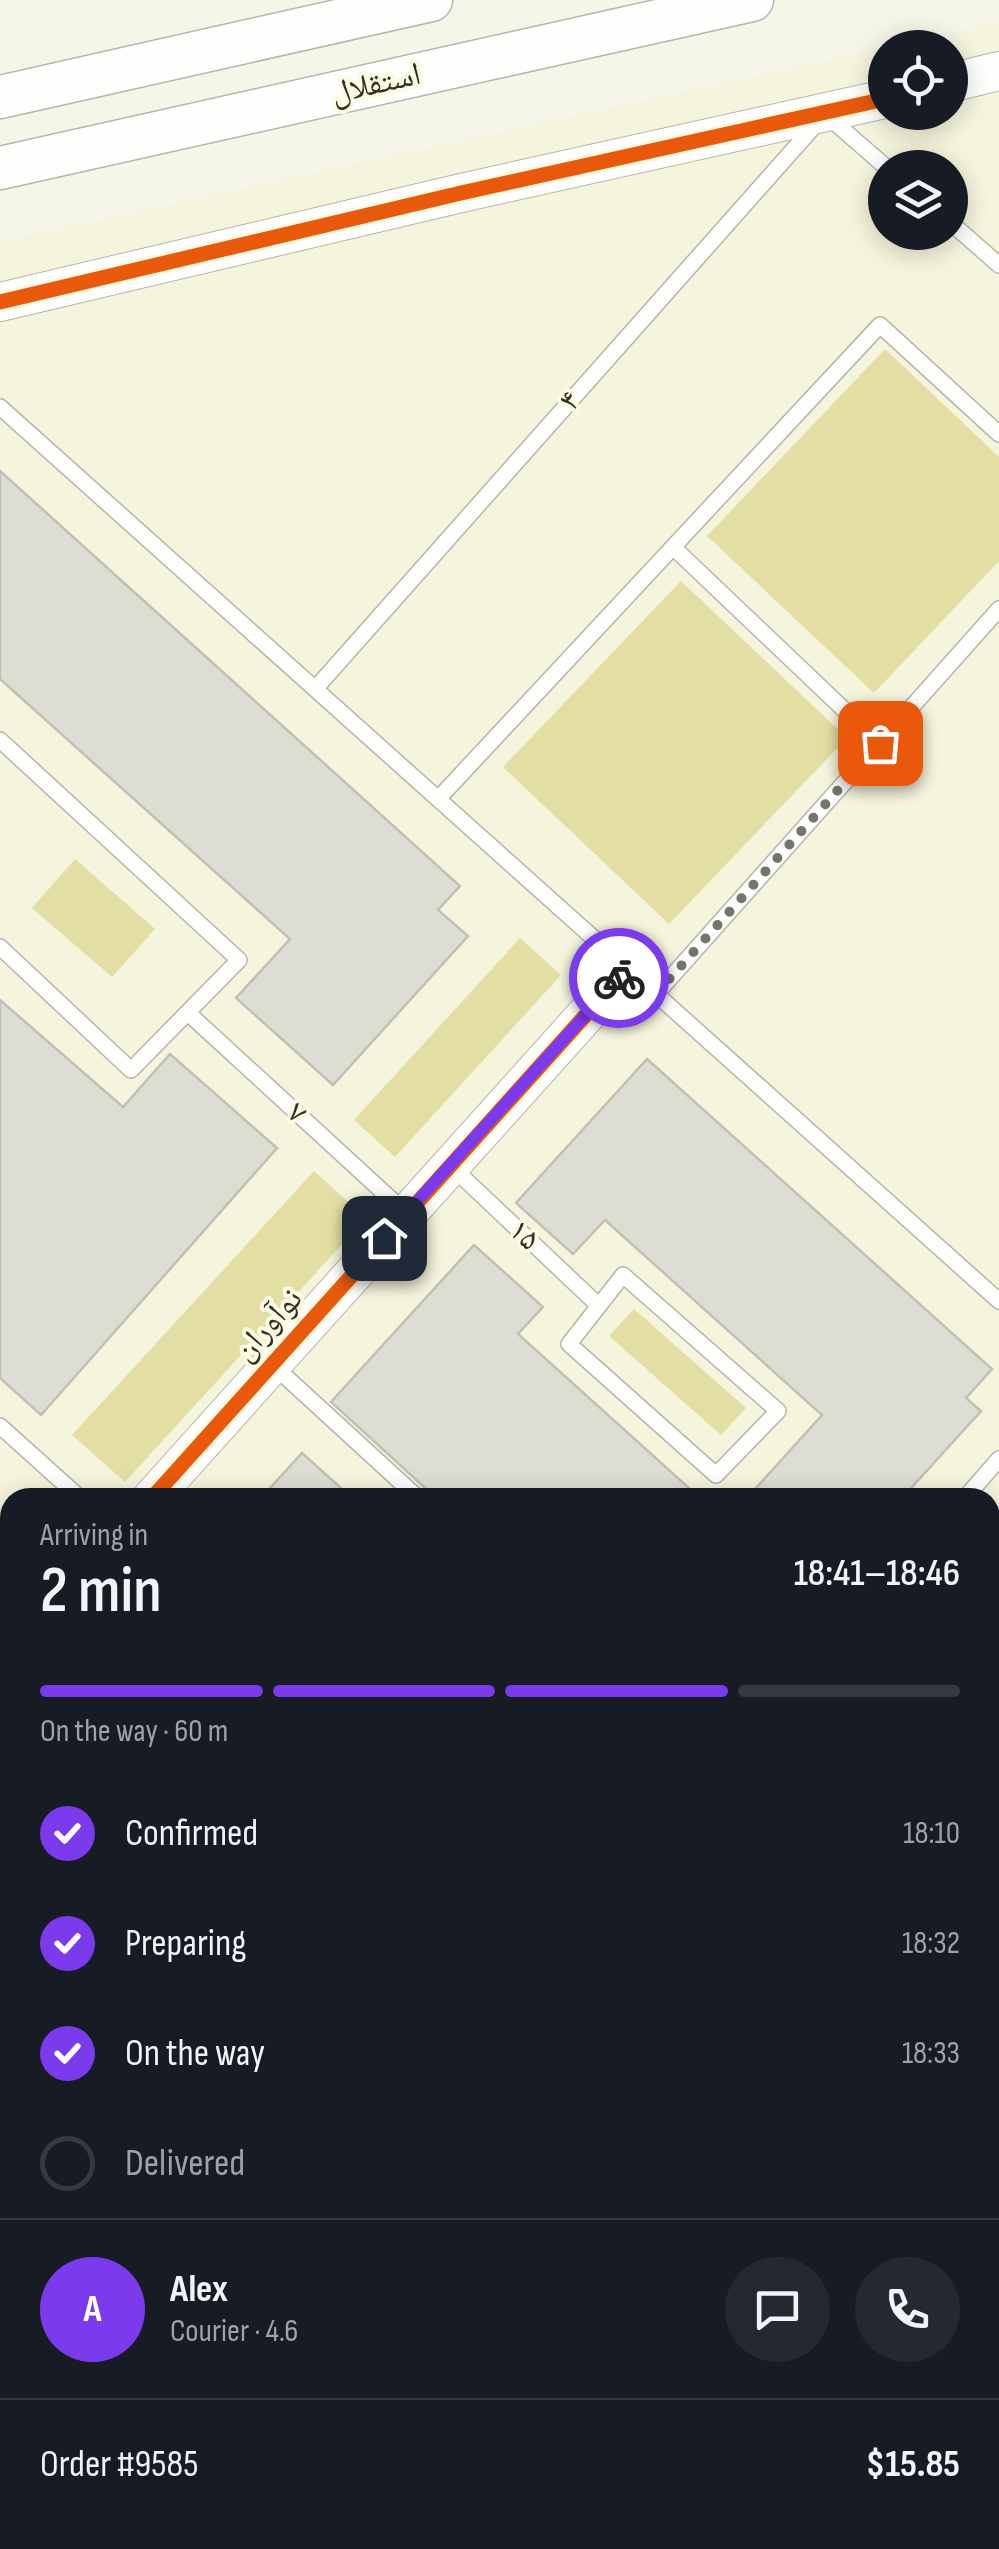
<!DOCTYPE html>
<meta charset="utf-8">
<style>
:root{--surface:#171b24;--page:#242831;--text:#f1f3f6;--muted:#9ea1a6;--line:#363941;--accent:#7c3aed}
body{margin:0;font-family:"Sofia Sans Condensed","Noto Naskh Arabic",sans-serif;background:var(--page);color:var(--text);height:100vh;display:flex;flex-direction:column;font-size:38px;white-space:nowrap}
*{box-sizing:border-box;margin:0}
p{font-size:32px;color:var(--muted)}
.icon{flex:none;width:55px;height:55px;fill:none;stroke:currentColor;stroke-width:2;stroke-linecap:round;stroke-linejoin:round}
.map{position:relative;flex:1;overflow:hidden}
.panel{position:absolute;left:0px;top:1488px;width:1000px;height:1062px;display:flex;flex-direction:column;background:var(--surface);border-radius:30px 30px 0 0;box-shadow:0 5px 25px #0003}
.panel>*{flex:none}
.controls{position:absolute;left:868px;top:30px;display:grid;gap:20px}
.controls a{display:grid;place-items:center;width:100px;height:100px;border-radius:50%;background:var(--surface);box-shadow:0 5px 25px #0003;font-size:50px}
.pin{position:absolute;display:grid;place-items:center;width:85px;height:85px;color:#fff;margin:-42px;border-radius:20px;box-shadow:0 5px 15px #0006}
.courier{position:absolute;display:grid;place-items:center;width:100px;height:100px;margin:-50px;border:8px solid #7c3aed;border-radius:50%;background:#fff;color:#222;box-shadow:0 2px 12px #0007}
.head em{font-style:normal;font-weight:600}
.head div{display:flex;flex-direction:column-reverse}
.head{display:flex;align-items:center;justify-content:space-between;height:170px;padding:0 40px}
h1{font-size:65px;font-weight:600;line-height:75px}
.bar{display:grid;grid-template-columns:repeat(4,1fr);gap:15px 10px;align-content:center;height:120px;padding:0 40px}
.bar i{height:12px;border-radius:8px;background:var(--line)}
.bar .current{background:var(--accent)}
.bar p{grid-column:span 4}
.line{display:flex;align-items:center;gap:25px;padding:0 40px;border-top:2px solid var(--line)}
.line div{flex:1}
.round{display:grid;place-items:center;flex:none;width:105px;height:105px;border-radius:52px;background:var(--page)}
ol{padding:0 40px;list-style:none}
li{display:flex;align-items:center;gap:30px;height:110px}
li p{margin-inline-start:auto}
li .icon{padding:10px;border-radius:50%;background:var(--accent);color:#fff;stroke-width:4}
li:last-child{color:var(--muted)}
li i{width:55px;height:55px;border:5px solid var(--line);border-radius:50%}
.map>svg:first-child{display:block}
.built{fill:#f5f4dd;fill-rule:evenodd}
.green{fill:#e3dfa4}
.building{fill:#ddddd2;stroke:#c0c0b6;stroke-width:2.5}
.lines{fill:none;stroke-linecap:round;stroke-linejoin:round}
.service-casing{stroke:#b6b5ab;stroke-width:18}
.tertiary-casing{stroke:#b6b5ab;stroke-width:40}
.secondary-casing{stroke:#b6b5ab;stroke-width:45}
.service{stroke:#fefefc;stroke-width:15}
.tertiary{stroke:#fefefc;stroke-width:38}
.secondary{stroke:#fefefc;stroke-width:42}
.cycleway-casing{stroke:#fbfae2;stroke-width:21}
.cycleway{stroke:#e8590c;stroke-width:15}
.done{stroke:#76756b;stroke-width:10;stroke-dasharray:0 18}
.route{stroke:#7c3aed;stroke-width:12}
.labels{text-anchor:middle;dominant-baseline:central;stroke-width:8;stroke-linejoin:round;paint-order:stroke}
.street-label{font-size:32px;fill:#313027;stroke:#fbfae2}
</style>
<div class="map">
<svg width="999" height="2549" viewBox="0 0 999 2549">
<rect width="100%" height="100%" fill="#f5f5e8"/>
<!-- built -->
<path class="built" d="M999,23v2526h-999v-2307l885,-194v64h65v-64l-61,-1zM885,168h65v64h-65zM10,1498h980v1042h-980z"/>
<!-- green -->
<path class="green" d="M885,349l114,108v104l-125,132 -167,-157z
M681,581l166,157 -178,186 -166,-157z
M75,859l80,70 -43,48 -80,-69z
M520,938l41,37 -166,182 -41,-37z
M314,1171l52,47 -241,264 -53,-47z
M634,1309l112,99 -25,27 -112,-99z
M10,1519v82l-10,11v-82z
M0,2151l10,8v85l-10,11z"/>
<!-- building -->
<path class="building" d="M0,471l460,415 -22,24 30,26 -135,149 -97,-87 54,-59 -290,-260z
M0,1000l123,107 47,-53 107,94 -236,267 -41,-37z
M647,1059l345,310 -26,29 15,13 -79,87h-155l75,-83 -217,-195 -32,34 -57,-51z
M474,1245l69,62 -25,27 182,164h-264l-105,-96z
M302,1453l50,45h-91z
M10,1776v48l-10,-9v-28z
M0,1928l10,9v144l-10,-9z
M10,2333v155l-10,-10v-134z"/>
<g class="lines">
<defs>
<path id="service" d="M950,222l49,43
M0,407l999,894
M673,547l206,196
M315,689l510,-575 62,54
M0,740l239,220 -108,110 -131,-123
M438,799l442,-474 119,109
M656,994l343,-385
M188,1013l218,200
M452,1167l146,138
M623,1275l155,136 -62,64 -147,-131z
M274,1366l144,132
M0,1426l80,72
M965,1498l34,-39
M0,1853l10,9
M0,2113l10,9
M0,2289l6,5 4,-4
M0,2541l9,8
M32,2549l8,-9"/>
<path id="tertiary" d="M950,83l49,-12
M0,302l461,-109 424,-94
M152,1498l476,-530
M0,1663l10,-11"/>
<path id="secondary" d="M0,97l431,-97
M0,168l752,-168
M990,2521l9,-10"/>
</defs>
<!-- service casing -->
<use href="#service" class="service-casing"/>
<!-- tertiary casing -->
<use href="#tertiary" class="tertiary-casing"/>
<!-- secondary casing -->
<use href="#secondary" class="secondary-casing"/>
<!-- service -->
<use href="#service" class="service"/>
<!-- tertiary -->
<use href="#tertiary" class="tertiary"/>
<!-- secondary -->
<use href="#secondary" class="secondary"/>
<defs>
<path id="cycleway" d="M0,302l461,-109 424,-94
M152,1498l476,-530"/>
</defs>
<!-- cycleway casing -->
<use href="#cycleway" class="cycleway-casing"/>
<!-- cycleway -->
<use href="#cycleway" class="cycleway"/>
</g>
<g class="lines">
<!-- done -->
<path class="done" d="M619,978l9,-10 28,26 224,-251"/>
<!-- route -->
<path class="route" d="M384,1238l235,-260"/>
</g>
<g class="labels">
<!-- street labels -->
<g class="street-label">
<text transform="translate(376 84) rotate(-13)">استقلال</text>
<text transform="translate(570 401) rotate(-48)">۴</text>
<text transform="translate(297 1113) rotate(42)">۷</text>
<text transform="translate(524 1235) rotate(43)">۱۵</text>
<text transform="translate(268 1325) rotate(-48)">نوآوران</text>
</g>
</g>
</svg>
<div class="controls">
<a><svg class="icon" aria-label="locate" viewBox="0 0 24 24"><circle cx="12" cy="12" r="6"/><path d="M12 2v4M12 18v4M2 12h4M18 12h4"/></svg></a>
<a><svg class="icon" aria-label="layers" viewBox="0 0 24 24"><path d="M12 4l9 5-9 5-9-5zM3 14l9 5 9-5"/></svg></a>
</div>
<div class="pin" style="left:880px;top:743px;background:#ea580c"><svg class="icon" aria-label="bag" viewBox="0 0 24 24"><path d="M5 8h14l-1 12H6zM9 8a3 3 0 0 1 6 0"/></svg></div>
<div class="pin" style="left:384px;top:1238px;background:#1f2937"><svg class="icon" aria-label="home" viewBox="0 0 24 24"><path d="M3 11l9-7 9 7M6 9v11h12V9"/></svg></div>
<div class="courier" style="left:619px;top:978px"><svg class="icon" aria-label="bike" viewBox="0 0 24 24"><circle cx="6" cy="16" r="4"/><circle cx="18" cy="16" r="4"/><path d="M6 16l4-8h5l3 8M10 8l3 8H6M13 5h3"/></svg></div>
<section class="panel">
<div class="head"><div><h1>2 min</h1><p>Arriving in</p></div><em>18:41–18:46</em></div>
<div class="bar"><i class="current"></i><i class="current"></i><i class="current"></i><i></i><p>On the way · 60 m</p></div>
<ol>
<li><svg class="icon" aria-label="check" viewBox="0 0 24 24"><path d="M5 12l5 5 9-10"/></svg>Confirmed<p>18:10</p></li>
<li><svg class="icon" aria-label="check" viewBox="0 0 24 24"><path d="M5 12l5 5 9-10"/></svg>Preparing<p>18:32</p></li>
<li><svg class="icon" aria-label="check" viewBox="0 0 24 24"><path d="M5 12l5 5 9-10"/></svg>On the way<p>18:33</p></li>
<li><i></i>Delivered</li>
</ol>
<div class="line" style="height:180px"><b class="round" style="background:var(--accent);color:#fff">A</b><div><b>Alex</b><p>Courier · 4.6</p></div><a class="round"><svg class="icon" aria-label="chat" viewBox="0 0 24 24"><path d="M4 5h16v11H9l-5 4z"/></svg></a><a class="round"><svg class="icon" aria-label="phone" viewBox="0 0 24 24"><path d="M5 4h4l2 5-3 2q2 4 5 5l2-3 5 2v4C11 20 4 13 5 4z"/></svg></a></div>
<div class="line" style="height:130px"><div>Order #9585</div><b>$15.85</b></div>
</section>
</div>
